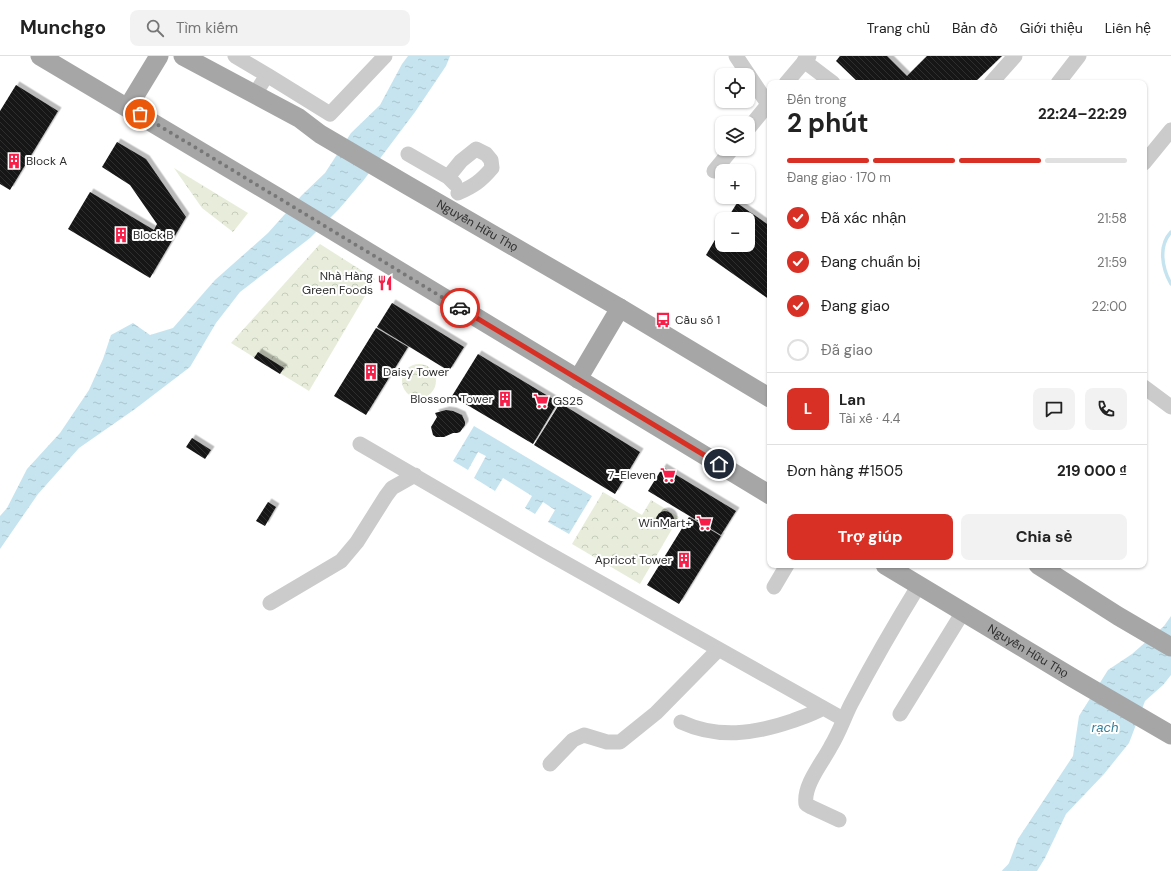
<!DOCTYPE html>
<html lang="vi">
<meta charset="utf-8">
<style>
:root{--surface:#fff;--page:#f2f2f2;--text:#222;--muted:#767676;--line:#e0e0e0;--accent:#d93025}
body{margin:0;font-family:"DM Sans",sans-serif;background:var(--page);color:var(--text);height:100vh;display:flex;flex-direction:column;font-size:15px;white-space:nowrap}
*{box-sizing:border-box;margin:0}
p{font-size:13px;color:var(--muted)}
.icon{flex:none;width:22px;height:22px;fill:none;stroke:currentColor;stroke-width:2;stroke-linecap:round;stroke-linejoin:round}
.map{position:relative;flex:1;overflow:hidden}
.details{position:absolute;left:767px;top:24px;width:380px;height:488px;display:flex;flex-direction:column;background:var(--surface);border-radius:8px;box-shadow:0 1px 3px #0004}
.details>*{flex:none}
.fabs{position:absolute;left:715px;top:12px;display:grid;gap:8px}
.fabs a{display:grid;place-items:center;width:40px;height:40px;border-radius:8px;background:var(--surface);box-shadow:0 1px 3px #0004;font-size:20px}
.pin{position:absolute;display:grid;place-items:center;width:34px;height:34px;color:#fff;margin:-17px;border:2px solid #fff;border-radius:50%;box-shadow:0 1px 4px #0007}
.courier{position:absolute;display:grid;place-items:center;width:40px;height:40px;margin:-20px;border:3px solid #d93025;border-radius:50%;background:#fff;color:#222;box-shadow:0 1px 5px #0007}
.overview em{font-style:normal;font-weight:700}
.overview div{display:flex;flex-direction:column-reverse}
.overview{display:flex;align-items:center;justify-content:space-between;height:68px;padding:0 20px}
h1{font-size:26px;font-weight:700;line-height:30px}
.bar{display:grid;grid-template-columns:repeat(4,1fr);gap:6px 4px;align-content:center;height:48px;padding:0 20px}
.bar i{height:5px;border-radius:3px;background:var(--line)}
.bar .active{background:var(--accent)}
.bar p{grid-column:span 4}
.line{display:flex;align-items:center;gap:10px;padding:0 20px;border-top:1px solid var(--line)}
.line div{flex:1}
.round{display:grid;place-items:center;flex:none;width:42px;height:42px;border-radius:8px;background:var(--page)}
ol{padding:0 20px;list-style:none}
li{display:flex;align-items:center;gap:12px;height:44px}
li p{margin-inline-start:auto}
li .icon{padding:4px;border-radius:50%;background:var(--accent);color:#fff;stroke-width:4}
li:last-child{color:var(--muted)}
li i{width:22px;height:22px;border:2px solid var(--line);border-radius:50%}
.cta{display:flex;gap:8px;margin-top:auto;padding:8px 20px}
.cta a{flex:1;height:46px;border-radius:8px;background:var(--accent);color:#fff;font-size:16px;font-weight:700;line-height:46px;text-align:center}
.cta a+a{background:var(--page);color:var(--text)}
header{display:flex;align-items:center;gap:24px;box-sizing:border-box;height:56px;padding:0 20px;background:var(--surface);border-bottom:1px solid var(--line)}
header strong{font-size:19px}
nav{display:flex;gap:22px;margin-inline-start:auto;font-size:14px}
.search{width:280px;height:36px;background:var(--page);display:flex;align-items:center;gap:10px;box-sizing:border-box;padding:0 14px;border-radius:8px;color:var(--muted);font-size:15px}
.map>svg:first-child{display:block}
.park{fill:url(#park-crowns)}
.water{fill:url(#water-ripples)}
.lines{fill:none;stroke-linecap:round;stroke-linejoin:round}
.stream{stroke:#c5e4ef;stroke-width:3.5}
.building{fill:url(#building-back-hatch);filter:url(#shadow)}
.minor{stroke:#cbcbcb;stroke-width:15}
.major{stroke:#a6a6a6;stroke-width:19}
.done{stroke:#777;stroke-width:4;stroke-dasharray:0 7.2}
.route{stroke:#d93025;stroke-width:5}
.labels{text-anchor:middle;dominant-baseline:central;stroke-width:4;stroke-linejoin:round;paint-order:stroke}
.poi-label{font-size:12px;fill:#2e2e2e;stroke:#fff;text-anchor:start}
.street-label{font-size:12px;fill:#2e2e2e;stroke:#fff}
.water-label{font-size:13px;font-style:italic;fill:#347e99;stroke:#fff}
</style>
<header>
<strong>Munchgo</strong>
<div class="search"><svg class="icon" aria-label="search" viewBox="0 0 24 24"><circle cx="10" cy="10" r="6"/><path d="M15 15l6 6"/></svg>Tìm kiếm</div>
<nav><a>Trang chủ</a><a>Bản đồ</a><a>Giới thiệu</a><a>Liên hệ</a></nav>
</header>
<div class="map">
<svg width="1171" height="815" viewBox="0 0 1171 815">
<defs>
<pattern id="park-crowns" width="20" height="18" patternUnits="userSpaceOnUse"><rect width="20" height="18" fill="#e7edda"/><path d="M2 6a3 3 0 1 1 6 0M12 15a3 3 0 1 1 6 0" fill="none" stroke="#c6ccbb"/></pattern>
<pattern id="water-ripples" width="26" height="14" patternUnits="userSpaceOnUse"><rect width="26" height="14" fill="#c5e4ef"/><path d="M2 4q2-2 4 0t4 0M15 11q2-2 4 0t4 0" fill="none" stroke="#aac4cd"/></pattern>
<pattern id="building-back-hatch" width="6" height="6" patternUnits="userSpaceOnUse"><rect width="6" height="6" fill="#151515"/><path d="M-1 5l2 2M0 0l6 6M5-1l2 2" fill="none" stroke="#2f2f2f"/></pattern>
<filter id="shadow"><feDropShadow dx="3.5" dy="-3.5" stdDeviation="0" flood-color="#0004"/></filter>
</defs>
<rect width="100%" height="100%" fill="#fff"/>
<!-- park -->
<path class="park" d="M174,112l74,45 -15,19 -31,-24z
M320,188l55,35 -66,112 -78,-48z
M402 325a17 17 0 1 1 34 0a17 17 0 1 1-34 0Z
M603,436l39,23 9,-15 28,17 -39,67 -68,-40z"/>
<!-- water -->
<path class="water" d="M408,0h42l-4,10 -31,46 -52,69 -24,28 -29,29 -70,54 -24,31 -26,44 -55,42 -56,39 -41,46 -38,55v-33l7,-8 20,-39 33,-36 29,-43 14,-31 8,-24 22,-12 17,12 23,-7 42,-48 53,-47 34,-38 23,-22 26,-40 29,-28 22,-41z
M474,370l118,70 -23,38 -21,-12 7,-12 -12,-8 -8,12 -10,-6 7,-12 -29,-18 -8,13 -21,-13 12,-22 -8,-4 -10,18 -15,-9z
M1171,560v59l-8,10 -18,16 -16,42 -25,31 -38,40 -21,44 -8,13h-31l12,-32 55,-83 6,-40 29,-46 24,-16 32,-28z"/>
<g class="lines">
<!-- stream -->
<path class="stream" d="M1171,176c-13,14 -9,36 0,52
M1004,815l7,-7"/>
</g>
<!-- building -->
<path class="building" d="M840,0h47l20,20 20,-20h75l-28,27h-115l-23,-22z
M16,29l42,26 -48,79 -10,-6v-73z
M117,86l29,17 40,58 -36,61 -82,-49 22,-37 64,38 3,-6 -27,-39 -28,-18z
M737,147l33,23v74l-64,-45 16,-27v17h26v-26h-21z
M392,247l72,44 -15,24 -72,-44z
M376,272l32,19 -42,68 -32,-19z
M258,296l26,16 -4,6 -26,-16z
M478,298l80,48 -25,42 -81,-48z
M560,347l80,49 -25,42 -81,-49z
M446,354l7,1 9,4 3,7v3l-5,7 -3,1h-4l-9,4h-8l-3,-2 -2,-8 6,-10 -2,-4z
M192,382l19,12 -6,9 -19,-12z
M663,411l73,44 -15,24 -73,-44z
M268,446l8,5 -11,19 -9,-5z
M656 464a9 9 0 1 1 18 0a9 9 0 1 1-18 0Z
M689,461l32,19 -42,68 -32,-19z"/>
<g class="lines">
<!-- minor -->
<path class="minor" d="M235,0l32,19 -12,19
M736,0l34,51
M804,5l29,22
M267,19l63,39 55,-58
M786,27l23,-27
M991,27l24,-27
M1058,27l21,-27
M748,73l22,-27
M408,98l40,23 7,7
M1144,107l27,-33
M714,115l18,-22
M448,121l13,-16 15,-12 10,5 5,6 1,8c-11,13 -18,18 -34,25
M1144,331l27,20
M360,388l184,107 299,168
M774,531l13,-22
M270,547l71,-42 16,-19 29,-46 6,-8 23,-13
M900,658l63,-102
M681,666c37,17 73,12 111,-1 11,-4 21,-7 31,-13
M550,708l23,-24 11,-5 23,7h13l36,-29 62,-63
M839,764l-28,-13 -5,-3c-3,-19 17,-42 25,-58 8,-13 13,-28 20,-42 21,-40 44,-80 68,-119"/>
<!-- major -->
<g class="major">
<path d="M40,0l239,142 491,297"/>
<path id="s1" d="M183,0l116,62 21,16 87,51 213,123 150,90"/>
<path d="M128,51l31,-51"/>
<path d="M578,323l42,-71"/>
<path id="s2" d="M885,509l188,113 98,57"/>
<path d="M1038,509l80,51 53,31"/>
</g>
</g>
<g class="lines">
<!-- done -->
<path class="done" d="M140,58l320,194"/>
<!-- route -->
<path class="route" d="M460,252l259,156"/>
</g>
<!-- icons -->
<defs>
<symbol id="building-bare" viewBox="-9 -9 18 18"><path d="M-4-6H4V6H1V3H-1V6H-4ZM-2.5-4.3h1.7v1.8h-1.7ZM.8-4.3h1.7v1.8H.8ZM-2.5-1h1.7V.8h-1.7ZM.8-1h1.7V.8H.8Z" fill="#f71f4a" stroke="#fff" stroke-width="2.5" paint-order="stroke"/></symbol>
<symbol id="restaurant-bare" viewBox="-9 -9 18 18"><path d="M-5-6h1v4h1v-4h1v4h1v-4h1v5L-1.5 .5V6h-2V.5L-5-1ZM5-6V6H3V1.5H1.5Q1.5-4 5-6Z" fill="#f71f4a" stroke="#fff" stroke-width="2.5" paint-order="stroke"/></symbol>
<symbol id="bus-bare" viewBox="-9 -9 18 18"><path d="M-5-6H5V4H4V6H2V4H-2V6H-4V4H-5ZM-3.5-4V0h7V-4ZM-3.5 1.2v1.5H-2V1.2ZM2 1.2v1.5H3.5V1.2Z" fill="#f71f4a" stroke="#fff" stroke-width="2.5" paint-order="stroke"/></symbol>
<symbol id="supermarket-bare" viewBox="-9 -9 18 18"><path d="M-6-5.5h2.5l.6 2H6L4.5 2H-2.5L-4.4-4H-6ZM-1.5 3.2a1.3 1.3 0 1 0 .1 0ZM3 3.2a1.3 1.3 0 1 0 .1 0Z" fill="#f71f4a" stroke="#fff" stroke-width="2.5" paint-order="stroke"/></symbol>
</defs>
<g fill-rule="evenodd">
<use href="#building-bare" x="3" y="94" width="22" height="22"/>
<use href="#building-bare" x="110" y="168" width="22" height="22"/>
<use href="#restaurant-bare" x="374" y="216" width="22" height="22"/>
<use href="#bus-bare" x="652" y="253" width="22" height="22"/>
<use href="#building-bare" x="360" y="305" width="22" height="22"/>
<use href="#building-bare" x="494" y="332" width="22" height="22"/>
<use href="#supermarket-bare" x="530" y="334" width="22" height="22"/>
<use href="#supermarket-bare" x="657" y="408" width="22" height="22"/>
<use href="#supermarket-bare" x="693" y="456" width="22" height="22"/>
<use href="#building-bare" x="673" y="493" width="22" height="22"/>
</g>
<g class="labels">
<!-- poi labels -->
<g class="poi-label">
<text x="26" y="105">Block A</text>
<text x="133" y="179">Block B</text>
<text x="373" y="220" text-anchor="end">Nhà Hàng<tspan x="373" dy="14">Green Foods</tspan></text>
<text x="675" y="264">Cầu số 1</text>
<text x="383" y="316">Daisy Tower</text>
<text x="493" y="343" text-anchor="end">Blossom Tower</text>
<text x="553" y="345">GS25</text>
<text x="656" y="419" text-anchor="end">7-Eleven</text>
<text x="692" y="467" text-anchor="end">WinMart+</text>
<text x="672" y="504" text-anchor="end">Apricot Tower</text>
</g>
<!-- street labels -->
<g class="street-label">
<text stroke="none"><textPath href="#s1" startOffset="340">Nguyễn Hữu Thọ</textPath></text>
<text stroke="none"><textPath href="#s2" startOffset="167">Nguyễn Hữu Thọ</textPath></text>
</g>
<!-- water labels -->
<g class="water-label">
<text x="1105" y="671">rạch</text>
</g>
</g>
</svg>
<div class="fabs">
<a><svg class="icon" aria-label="locate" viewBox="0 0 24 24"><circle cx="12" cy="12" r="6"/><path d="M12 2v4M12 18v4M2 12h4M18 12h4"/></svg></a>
<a><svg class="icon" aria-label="layers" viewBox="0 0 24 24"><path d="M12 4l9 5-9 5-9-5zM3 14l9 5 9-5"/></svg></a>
<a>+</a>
<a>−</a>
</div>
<div class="pin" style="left:140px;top:58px;background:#ea580c"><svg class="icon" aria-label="bag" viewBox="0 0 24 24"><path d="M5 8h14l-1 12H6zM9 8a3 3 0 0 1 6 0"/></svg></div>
<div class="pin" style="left:719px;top:408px;background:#1f2937"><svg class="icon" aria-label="home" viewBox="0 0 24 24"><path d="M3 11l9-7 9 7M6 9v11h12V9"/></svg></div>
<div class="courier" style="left:460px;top:252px"><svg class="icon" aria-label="car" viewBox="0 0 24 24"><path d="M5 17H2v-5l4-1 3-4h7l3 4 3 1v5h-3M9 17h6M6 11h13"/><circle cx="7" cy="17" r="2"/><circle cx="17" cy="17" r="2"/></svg></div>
<section class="details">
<div class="overview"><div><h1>2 phút</h1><p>Đến trong</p></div><em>22:24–22:29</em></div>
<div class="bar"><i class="active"></i><i class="active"></i><i class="active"></i><i></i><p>Đang giao · 170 m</p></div>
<ol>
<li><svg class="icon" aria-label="check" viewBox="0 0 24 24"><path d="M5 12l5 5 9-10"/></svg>Đã xác nhận<p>21:58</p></li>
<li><svg class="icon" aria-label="check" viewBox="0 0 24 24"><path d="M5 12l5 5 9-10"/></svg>Đang chuẩn bị<p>21:59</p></li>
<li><svg class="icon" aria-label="check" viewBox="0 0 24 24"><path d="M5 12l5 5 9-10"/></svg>Đang giao<p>22:00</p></li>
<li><i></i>Đã giao</li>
</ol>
<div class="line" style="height:72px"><b class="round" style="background:var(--accent);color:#fff">L</b><div><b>Lan</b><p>Tài xế · 4.4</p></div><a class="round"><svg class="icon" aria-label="chat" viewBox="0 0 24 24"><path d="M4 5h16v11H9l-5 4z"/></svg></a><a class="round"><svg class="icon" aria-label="phone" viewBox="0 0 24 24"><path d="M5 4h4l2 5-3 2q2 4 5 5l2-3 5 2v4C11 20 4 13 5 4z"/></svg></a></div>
<div class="line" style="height:52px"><div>Đơn hàng #1505</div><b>219 000 ₫</b></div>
<div class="cta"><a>Trợ giúp</a><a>Chia sẻ</a></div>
</section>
</div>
